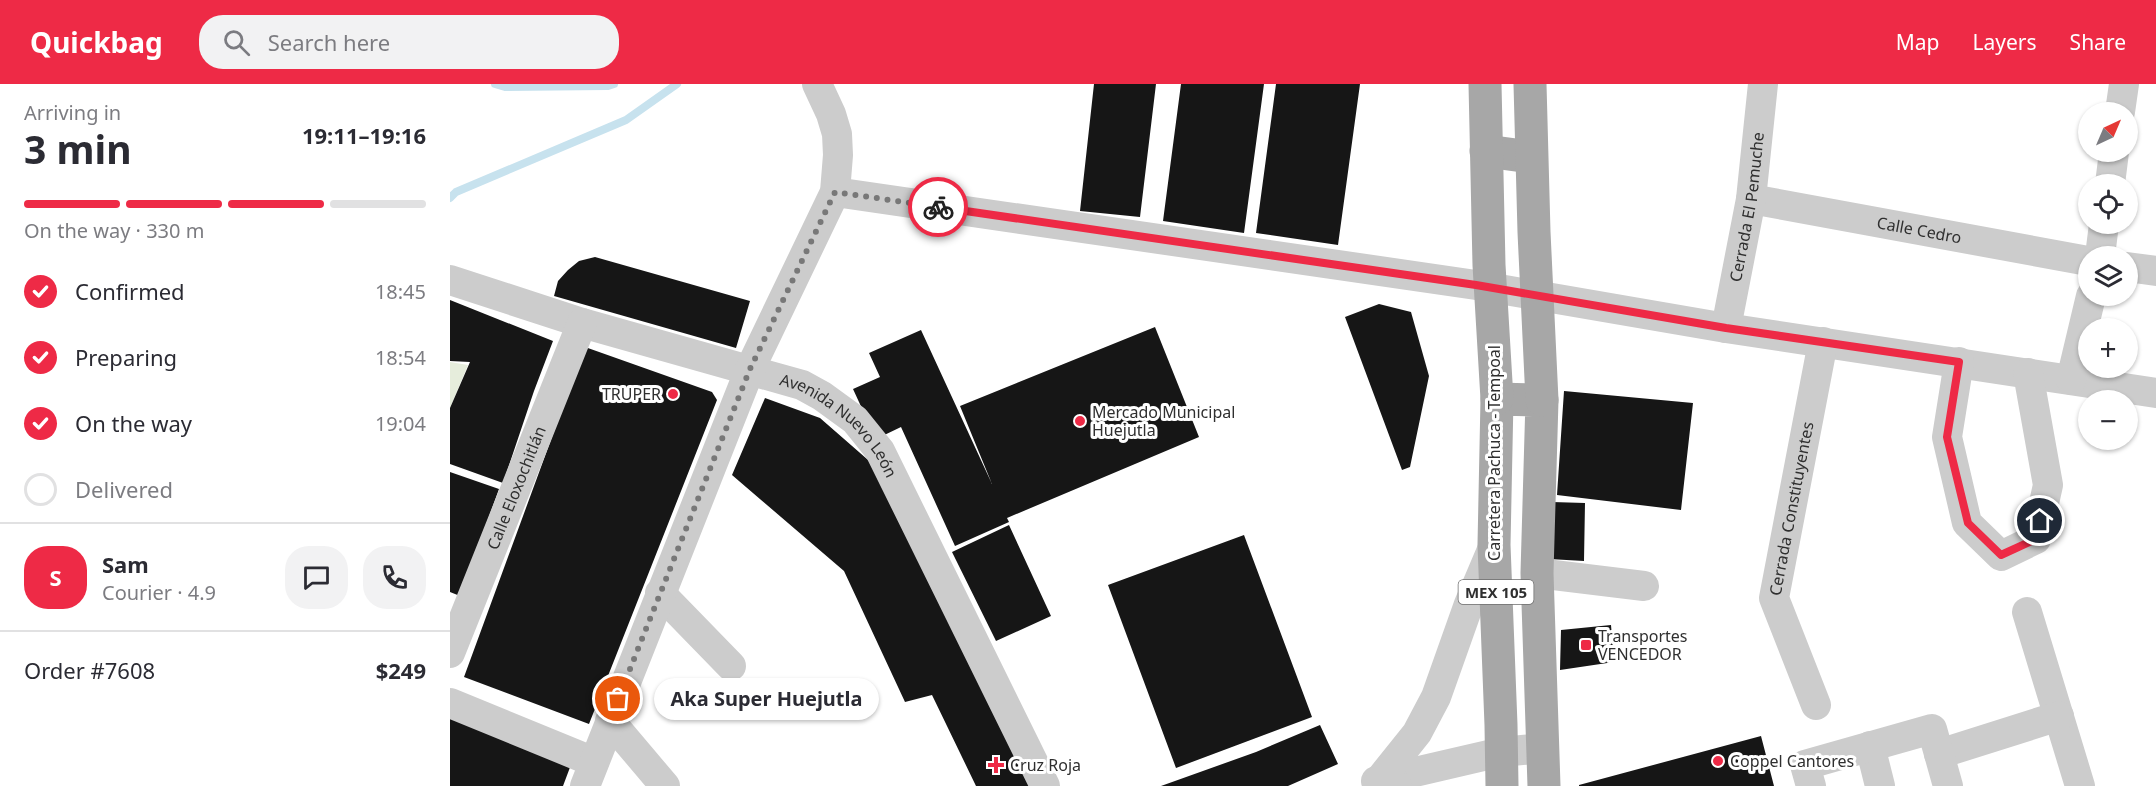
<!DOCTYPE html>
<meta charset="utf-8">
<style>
:root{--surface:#fff;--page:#f2f2f3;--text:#2b2b33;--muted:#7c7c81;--line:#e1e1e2;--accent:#ee2a46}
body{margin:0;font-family:"Noto Sans",sans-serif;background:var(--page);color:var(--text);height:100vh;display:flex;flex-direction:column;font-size:22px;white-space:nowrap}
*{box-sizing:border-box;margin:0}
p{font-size:20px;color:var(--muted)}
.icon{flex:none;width:33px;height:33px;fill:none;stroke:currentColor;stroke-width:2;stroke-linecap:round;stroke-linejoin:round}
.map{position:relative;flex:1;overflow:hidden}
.details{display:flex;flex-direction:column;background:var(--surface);width:450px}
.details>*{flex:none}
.needle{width:39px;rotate:44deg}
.buttons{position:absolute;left:1628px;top:18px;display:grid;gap:12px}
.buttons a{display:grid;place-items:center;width:60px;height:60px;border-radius:50%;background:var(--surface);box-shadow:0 2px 4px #0004;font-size:30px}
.pin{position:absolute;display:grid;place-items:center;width:51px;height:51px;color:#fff;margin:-26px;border:3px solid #fff;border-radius:50%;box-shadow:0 2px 6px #0007}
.courier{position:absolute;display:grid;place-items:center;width:60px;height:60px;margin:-30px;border:4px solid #ee2a46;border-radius:50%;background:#fff;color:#222;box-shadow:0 2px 8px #0007}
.bubble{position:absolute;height:42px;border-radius:21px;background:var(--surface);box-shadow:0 2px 4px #0004;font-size:20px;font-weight:700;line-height:42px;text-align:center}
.summary em{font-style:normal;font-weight:700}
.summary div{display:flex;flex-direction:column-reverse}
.summary{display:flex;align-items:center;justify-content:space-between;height:102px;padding:0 24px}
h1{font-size:39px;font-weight:700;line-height:45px}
.bar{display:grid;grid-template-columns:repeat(4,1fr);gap:9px 6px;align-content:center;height:72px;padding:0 24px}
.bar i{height:8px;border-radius:4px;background:var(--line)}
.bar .selected{background:var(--accent)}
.bar p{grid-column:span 4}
.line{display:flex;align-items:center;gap:15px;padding:0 24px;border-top:2px solid var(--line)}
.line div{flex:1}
.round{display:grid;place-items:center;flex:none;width:63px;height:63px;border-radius:24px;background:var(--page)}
ol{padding:0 24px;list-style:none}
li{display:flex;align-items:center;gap:18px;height:66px}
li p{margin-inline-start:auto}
li .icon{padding:6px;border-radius:50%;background:var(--accent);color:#fff;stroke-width:4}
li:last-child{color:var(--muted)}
li i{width:33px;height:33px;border:3px solid var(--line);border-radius:50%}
header{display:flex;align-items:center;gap:36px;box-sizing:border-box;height:84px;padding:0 30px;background:var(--accent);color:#fff}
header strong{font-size:28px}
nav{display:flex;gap:33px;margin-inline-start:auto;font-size:21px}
.search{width:420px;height:54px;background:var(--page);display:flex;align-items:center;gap:15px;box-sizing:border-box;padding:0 21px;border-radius:24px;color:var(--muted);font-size:22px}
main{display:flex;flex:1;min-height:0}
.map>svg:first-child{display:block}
.green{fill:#e6eddc}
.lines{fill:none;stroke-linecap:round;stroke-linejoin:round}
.stream{stroke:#c7e2ee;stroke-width:8}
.building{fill:#161616}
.minor{stroke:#ccc;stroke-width:30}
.major{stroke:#a7a7a7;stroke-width:33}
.major-bridge{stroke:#a7a7a7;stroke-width:33}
.done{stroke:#787878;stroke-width:6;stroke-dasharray:0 10.8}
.route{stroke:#ee2a46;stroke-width:8}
.poi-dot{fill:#ee2a46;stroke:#fff;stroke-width:2}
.labels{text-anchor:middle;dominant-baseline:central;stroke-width:6;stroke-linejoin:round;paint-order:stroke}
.shield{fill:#fff;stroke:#6d6d6d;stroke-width:1.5}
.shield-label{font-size:15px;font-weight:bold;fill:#2f2f2f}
.street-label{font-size:16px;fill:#2f2f2f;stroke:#fff}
.poi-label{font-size:16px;fill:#2f2f2f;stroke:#fff;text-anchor:start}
</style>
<header>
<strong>Quickbag</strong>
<div class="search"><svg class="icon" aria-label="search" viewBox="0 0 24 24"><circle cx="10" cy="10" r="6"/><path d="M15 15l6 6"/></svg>Search here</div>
<nav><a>Map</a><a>Layers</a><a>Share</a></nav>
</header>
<main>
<section class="details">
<div class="summary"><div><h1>3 min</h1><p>Arriving in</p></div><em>19:11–19:16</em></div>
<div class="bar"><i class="selected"></i><i class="selected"></i><i class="selected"></i><i></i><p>On the way · 330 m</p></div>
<ol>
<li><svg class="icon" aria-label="check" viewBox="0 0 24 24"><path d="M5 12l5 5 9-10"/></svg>Confirmed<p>18:45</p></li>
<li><svg class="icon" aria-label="check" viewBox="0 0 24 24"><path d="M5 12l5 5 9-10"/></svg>Preparing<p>18:54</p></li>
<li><svg class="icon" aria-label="check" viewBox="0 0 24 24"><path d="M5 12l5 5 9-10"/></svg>On the way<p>19:04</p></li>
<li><i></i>Delivered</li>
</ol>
<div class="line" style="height:108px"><b class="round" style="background:var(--accent);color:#fff">S</b><div><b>Sam</b><p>Courier · 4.9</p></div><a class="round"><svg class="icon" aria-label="chat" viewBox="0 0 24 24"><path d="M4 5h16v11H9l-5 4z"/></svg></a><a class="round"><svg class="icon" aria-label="phone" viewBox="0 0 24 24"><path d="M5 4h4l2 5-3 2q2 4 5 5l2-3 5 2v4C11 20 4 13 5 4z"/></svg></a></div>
<div class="line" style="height:78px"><div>Order #7608</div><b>$249</b></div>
</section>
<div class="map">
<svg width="1706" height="702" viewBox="0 0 1706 702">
<rect width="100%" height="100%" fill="#fff"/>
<!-- green -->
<path class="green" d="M0,278l18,3 -18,43z"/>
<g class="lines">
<!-- stream -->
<path class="stream" d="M45,0l10,3 103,-1 6,-2
M0,114l6,-6 170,-72 51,-36"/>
</g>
<!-- building -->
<path class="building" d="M644,0h62l-16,133 -60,-6z
M731,0h83l-20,149 -81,-12z
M826,0h84l-22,161 -82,-12z
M145,173l155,44 -14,47 -182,-52 4,-15 10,-11 11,-9z
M0,216l103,41 -19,50 -31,92 -53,-19v-56l20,-46 -20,-1z
M929,220l32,8 18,64 -19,91 -8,3 -57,-153z
M705,243l44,110 -192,81 2,4 -54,24 -54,-119 -25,12 -23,-50 27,-12 -11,-24 52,-23 71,154 -32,-78z
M135,263l127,45 5,8 -128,324 -125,-47z
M1114,307l129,12 -12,107 -124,-15z
M315,314l55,20 63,55 154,313h-61l-44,-91 -27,7 -61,-131 -112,-96z
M0,388l49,17 -39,107 -10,-4z
M1102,418l33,1 -1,58 -35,-2z
M559,441l42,91 -55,25 -44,-89z
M794,451l68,182 -136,51 -68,-183z
M1161,541l3,37 -54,8 1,-40z
M0,631l122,47 -9,24h-113z
M870,641l18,39 -50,22h-127l95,-34z
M1311,652l13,50h-195v-1z"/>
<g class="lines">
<!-- minor -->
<g class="minor">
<path d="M1670,28l4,-28"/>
<path d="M1660,100l4,-32"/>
<path d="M385,108l641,93 250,43 430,65"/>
<path id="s1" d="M1301,115l337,62"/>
<path d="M1650,172l4,-32"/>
<path d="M1677,183l29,4"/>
<path id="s2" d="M0,196l132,43 220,62 20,11 33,24 25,31 165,335"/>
<path id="s3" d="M1276,244l25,-129 12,-115"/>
<path d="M1509,278l-12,75 20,86 34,33 35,-17 12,-54 -20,-112"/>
<path d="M1621,296l20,-84"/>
<path d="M1087,489l107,13"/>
<path d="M210,509l71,73"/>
<path d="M1577,528l53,174"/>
<path id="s4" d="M0,569l132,-330"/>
<path d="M0,619l144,59"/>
<path id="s5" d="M1366,621l-42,-107 49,-256"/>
<path d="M160,637l55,65"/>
<path d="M1420,662l10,40"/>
<path d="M1489,670l120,-38"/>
<path d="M926,697l125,-29 42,-4"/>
<path d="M135,702l165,-417 85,-177 3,-37 -1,-21 -6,-20 -14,-30"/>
<path d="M947,702l-16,-8 36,-45 19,-36 33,-93 25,-59"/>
<path d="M1361,702l-6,-21 127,-36 16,57"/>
</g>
<!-- major -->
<path class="major" d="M1036,67l45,6
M1052,702l-1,-61 -7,-180 3,-146 45,1 -5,173 7,213"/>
<!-- major-bridge -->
<path class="major-bridge" d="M1035,0l4,181 8,134
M1080,0l4,148 8,168"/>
</g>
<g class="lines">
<!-- done -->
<path class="done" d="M168,615l132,-330 85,-177 103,15"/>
<!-- route -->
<path class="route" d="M488,123l538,78 250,43 233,34 -12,75 21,86 33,32 35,-16 4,-18"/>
</g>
<!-- markers -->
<g class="poi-dot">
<circle cx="223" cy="310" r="6"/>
<circle cx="630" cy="337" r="6"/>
<rect x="1130" y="555" width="12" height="12" rx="3"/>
<circle cx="1268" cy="677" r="6"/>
<path d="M543 672h6v6h6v6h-6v6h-6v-6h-6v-6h6z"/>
</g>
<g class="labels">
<!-- shield labels -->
<rect class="shield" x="1008.5" y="496" width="75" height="24" rx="4.5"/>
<g class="shield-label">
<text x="1046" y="508">MEX 105</text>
</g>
<!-- street labels -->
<g class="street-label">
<text stroke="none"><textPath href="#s3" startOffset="123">Cerrada El Pemuche</textPath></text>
<text stroke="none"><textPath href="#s1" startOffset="171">Calle Cedro</textPath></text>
<text stroke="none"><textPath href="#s2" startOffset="422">Avenida Nuevo León</textPath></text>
<text transform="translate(1044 369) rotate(-90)">Carretera Pachuca - Tempoal</text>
<text stroke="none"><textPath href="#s4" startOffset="178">Calle Eloxochitlán</textPath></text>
<text stroke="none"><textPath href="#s5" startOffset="206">Cerrada Constituyentes</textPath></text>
</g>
<!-- poi labels -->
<g class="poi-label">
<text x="211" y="310" text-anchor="end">TRUPER</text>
<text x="642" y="328">Mercado Municipal<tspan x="642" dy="18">Huejutla</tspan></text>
<text x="1148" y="552">Transportes<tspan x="1148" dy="18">VENCEDOR</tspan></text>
<text x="1280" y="677">Coppel Cantores</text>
<text x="560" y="681">Cruz Roja</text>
</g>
</g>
</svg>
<div class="buttons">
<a><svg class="needle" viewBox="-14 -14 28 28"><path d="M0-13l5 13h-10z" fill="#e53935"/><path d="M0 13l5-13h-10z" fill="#7c7c81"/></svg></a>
<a><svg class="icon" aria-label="locate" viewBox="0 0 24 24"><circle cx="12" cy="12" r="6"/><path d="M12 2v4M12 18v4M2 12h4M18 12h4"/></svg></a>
<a><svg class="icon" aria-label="layers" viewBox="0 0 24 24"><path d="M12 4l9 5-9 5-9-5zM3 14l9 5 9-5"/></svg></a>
<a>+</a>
<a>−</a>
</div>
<div class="pin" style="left:168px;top:615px;background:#ea580c"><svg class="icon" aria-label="bag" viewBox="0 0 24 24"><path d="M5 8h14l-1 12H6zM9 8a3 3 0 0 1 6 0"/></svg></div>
<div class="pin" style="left:1590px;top:437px;background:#1f2937"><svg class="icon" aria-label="home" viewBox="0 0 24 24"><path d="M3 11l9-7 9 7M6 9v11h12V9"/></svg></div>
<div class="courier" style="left:488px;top:123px"><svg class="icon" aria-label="bike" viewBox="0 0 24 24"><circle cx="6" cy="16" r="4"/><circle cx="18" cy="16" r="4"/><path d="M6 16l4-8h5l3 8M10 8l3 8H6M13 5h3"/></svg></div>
<div class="bubble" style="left:204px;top:594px;width:225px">Aka Super Huejutla</div>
</div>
</main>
